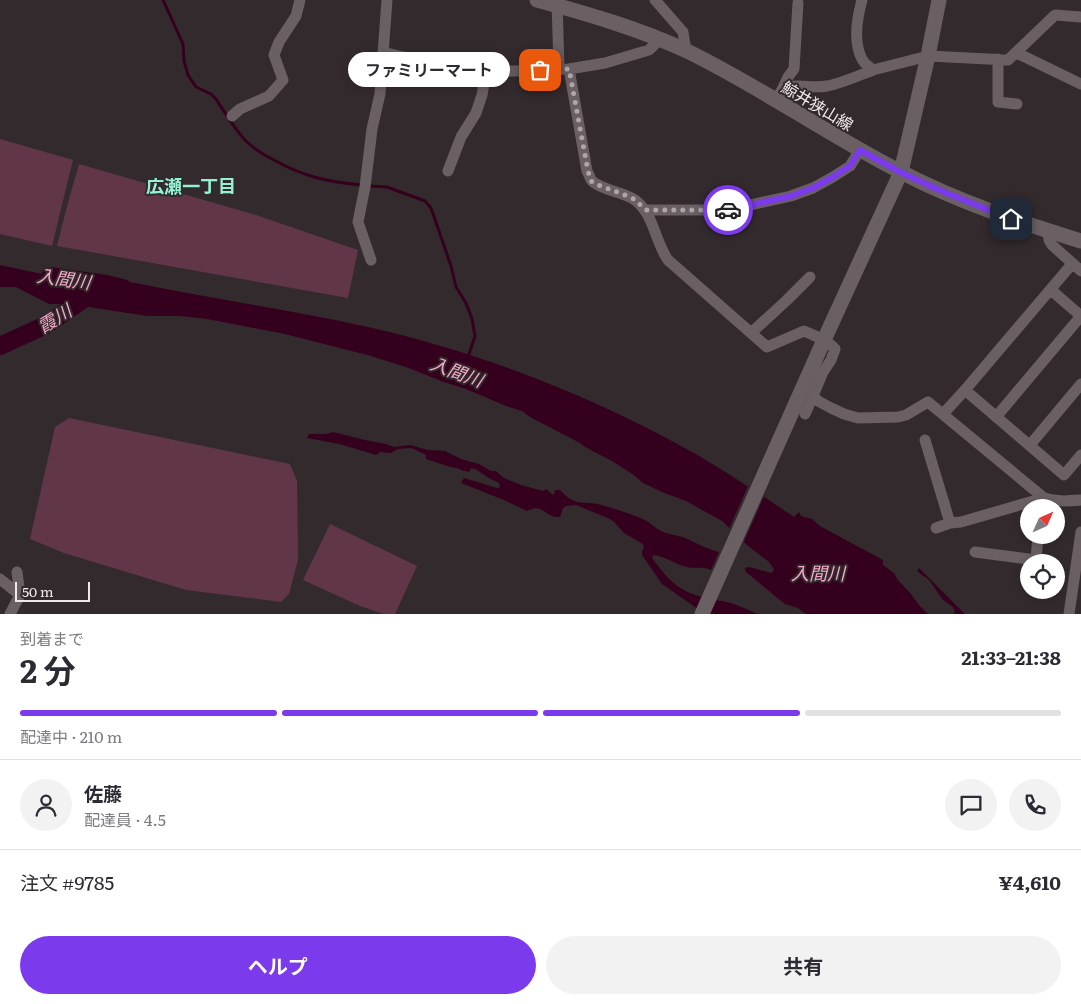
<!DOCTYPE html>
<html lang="ja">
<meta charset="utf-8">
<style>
:root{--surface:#fff;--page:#f2f2f3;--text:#2b2b33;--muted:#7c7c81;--line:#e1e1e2;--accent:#7c3aed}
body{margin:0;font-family:Literata,"Noto Sans JP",serif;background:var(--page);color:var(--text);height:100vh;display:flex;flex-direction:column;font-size:19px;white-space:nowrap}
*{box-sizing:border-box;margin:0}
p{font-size:16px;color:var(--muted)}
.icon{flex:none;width:28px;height:28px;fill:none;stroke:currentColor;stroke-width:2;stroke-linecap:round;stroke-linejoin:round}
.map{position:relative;height:614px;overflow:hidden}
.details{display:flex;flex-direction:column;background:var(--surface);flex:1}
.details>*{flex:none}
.needle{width:32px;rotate:45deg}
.tools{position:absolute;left:1020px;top:499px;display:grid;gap:10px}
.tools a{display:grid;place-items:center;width:45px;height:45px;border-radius:50%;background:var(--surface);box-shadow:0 2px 8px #0003;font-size:25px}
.scale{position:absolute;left:15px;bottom:12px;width:75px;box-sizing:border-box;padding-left:5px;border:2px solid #efe8eb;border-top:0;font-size:14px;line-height:18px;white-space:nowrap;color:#efe8eb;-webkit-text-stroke:4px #332a2e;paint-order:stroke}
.pin{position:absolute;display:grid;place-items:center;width:42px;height:42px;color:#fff;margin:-21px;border-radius:10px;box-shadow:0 2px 8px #0006}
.courier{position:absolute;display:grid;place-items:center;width:50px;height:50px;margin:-25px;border:4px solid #7c3aed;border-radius:50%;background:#fff;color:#222;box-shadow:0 1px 6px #0007}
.bubble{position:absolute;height:35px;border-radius:18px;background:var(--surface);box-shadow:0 2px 8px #0003;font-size:16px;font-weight:700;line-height:35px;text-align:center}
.headline em{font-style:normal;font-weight:700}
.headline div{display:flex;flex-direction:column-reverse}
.headline{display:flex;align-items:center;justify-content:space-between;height:85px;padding:0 20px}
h1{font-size:32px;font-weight:700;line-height:38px}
.bar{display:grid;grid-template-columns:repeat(4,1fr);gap:8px 5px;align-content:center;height:60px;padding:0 20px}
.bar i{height:6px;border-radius:4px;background:var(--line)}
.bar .on{background:var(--accent)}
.bar p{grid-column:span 4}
.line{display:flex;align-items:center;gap:12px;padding:0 20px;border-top:1px solid var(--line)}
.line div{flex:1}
.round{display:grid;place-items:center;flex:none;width:52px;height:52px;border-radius:26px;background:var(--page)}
.action{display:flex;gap:10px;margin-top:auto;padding:10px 20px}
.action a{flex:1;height:58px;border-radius:30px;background:var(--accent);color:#fff;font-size:20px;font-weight:700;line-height:58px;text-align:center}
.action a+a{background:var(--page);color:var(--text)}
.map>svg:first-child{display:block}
.green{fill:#613649}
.water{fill:#35001d}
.pier{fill:#332a2e}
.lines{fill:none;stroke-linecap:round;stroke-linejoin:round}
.stream{stroke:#35001d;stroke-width:3}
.river{stroke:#35001d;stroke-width:18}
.street{stroke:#6a5f63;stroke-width:11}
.secondary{stroke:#6a5f63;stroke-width:15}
.done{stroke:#ada6a9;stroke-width:5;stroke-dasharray:0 9}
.route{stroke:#7c3aed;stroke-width:6}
.labels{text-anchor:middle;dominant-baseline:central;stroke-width:4;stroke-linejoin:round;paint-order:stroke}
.street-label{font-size:16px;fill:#efe8eb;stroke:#332a2e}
.neighbourhood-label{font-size:18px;font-weight:bold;fill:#93f2d5;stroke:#332a2e}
.water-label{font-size:18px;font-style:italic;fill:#f6aaca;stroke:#332a2e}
</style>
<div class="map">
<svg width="1081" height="614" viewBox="0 0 1081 614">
<rect width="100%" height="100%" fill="#332a2e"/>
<!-- green -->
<path class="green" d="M0,139l73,21 -21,86 -52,-12z
M79,164l177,51 102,35 -10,48 -291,-52 9,-36z
M69,418l221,46 7,17 1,79 -9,34 -8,8 -95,-12 -122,-37 -34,-14 25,-112z
M330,524l87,42 -22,48h-11l-24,-8 -57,-26z"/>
<!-- water -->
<path class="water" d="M0,265c30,6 59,13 89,18 5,1 10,0 16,1 6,1 13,3 19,1l1,-4c36,7 72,14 107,20 61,11 122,21 181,37 99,27 197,67 286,118 32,19 64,40 95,61l5,-5 2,4 11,3 8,7 63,34v5l11,8 4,7 13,14 8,11 9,9h-122l-8,-6 -13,-4 -39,-32 -1,-4 4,-1 23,6 2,-4 -5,-7 -22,-17 -25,-24 -36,-20 -24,-9 -19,-9 -9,-8 -22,-14 -27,-14 -5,-4 -50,-26 -8,-6 -16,-5 -40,-17 -22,-7 -38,-15 -35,-11 -86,-22 -78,-15 -27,-3h-33l-77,-12h-21l-33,-17h-16z
M333,432l32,8 21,4 8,3 16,-2 18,5 17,1 16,8 18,5 12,7h5l8,7 17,7 22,6 3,-2 7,6 1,-1 1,-4h5c17,19 25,9 45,16 13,4 27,8 40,14 6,3 10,8 16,11 7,3 14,4 22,6 12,5 23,12 36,15l-8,18c-8,-4 -15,-1 -24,-3 -12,-3 -22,-11 -34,-12l-1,3c8,10 16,22 27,29 16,11 34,12 52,16 9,3 18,7 26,11h-52l-43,-30 -20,-29v-3l2,-5 -1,-3 -19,-11 -10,-11 -4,-3 -34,-14 -10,1 -3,2 -3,9c-16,1 -16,-15 -33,-6l-23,-11 -43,-17 3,-5 33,10 3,-1 -1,-4c-5,-2 -11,-5 -16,-9 -5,-3 -6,-5 -12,-6l-2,4 -8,-2 -1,-1 -13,-3 -21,-7v-4l-12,-6 -4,-1 -12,1 -7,4 -11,-1 -4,3 -37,-11 -32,-6 2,-4h17z
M919,568l46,46h-12l2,-2 -2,-5 -10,-7 -14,-20 -12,-9z"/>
<!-- pier -->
<path class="pier" d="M749,484l16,10 -22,50 -15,-13z"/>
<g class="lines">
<!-- stream -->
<path class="stream" d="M163,0l20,44 1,17 4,14 8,12 15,7 5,5c9,14 18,29 29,41 9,9 18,15 29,20 30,17 55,22 88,25
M369,186l18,1 38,14 6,7 20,58 5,21 10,16 6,16 3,17 -7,21"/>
<!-- river -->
<path class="river" d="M50,276l56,8 17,4
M0,346l46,-21 48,-33"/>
<!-- street -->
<path class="street" d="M557,0l2,69
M655,0l28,32 3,19
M862,0c-5,18 -9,42 0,59 2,5 8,8 11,11l55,-14 80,4 47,-45 26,2
M383,52l76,19 27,1 83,-3 36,-6 44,-13 10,-10
M1017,53l64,31
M998,59v43l19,2
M569,69l18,102c2,3 3,8 5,10 9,9 32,11 43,19 19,14 20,42 33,60l99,87 37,-16c11,5 24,9 31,18l-4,11 -8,12 -10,24 5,5 13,7 13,6 14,4 40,-1 8,-2 22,-13 116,96c12,4 24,3 37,2
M783,88l5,-11 6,-8 4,-66
M776,100l7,-12c15,-5 29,1 44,-2 13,-2 33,-11 46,-16
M232,116l8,-7 29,-13 14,-16 -9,-25 5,-13 17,-26 4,-16
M448,171l13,-34 15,-24 6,-18 4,-23
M645,210h82l64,-14 22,-8 20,-11 17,-11 10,-16
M1048,231l1,9 3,5 29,26
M371,260l-13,-38 7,-35 7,-58 8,-35 7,-94
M1051,290l30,26
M751,333l36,-33 23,-23
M965,390l99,85 17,-20
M805,414l8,-18
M943,414l22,-24 107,-126
M996,417l85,-101
M925,440l25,83
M1030,445l51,-61
M936,528l14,-5 11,-1 83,-24
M975,552l61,8 2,-25
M0,579l20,16
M10,614l10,-19 -3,-23
M1069,614l12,-82"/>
<!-- secondary -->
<path class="secondary" d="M537,0c51,14 103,29 150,51 74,36 141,84 214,121 58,30 118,50 180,69
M702,614l122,-274 77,-168 27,-116 11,-56"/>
</g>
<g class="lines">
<!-- done -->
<path class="done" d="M540,70l29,-1 19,102 3,10 7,4 27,10 9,4 12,11h82"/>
<!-- route -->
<path class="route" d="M728,210l63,-14 22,-8 20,-11 17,-11 10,-16 40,22 39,18 72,29"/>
</g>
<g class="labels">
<!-- street labels -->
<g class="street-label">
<text transform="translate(818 105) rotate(31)">鯨井狭山線</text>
</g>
<!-- neighbourhood labels -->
<g class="neighbourhood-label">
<text x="191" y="185">広瀬一丁目</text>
</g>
<!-- water labels -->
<g class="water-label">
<text transform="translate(64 278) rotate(8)">入間川</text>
<text transform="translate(54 318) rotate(-32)">霞川</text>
<text transform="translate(457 371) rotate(20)">入間川</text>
<text x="818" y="572">入間川</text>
</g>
</g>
</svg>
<div class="tools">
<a><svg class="needle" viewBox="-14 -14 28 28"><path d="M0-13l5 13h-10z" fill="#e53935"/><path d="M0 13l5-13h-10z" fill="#7c7c81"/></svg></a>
<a><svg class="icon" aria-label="locate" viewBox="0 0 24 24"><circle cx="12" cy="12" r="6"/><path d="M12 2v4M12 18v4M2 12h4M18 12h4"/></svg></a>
</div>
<div class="scale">50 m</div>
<div class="pin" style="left:540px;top:70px;background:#ea580c"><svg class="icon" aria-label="bag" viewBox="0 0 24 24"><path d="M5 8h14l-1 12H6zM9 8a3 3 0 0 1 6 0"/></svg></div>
<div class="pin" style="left:1011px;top:219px;background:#1f2937"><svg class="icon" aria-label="home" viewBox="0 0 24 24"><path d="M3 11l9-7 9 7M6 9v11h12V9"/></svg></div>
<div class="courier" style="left:728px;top:210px"><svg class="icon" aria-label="car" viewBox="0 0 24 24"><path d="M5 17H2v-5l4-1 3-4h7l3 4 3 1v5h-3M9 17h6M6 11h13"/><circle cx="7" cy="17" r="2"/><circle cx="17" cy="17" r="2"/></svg></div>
<div class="bubble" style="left:348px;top:52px;width:162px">ファミリーマート</div>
</div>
<section class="details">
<div class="headline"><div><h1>2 分</h1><p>到着まで</p></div><em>21:33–21:38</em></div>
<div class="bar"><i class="on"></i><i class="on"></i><i class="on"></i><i></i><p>配達中 · 210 m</p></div>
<div class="line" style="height:90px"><a class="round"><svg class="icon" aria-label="person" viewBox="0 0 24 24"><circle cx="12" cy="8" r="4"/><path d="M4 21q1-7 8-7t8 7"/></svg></a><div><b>佐藤</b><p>配達員 · 4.5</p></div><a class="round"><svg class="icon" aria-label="chat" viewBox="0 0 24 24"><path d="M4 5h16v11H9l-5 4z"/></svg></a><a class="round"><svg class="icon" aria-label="phone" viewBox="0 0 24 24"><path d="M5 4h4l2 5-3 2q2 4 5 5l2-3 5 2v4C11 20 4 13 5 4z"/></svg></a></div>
<div class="line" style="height:65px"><div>注文 #9785</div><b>¥4,610</b></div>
<div class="action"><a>ヘルプ</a><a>共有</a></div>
</section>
